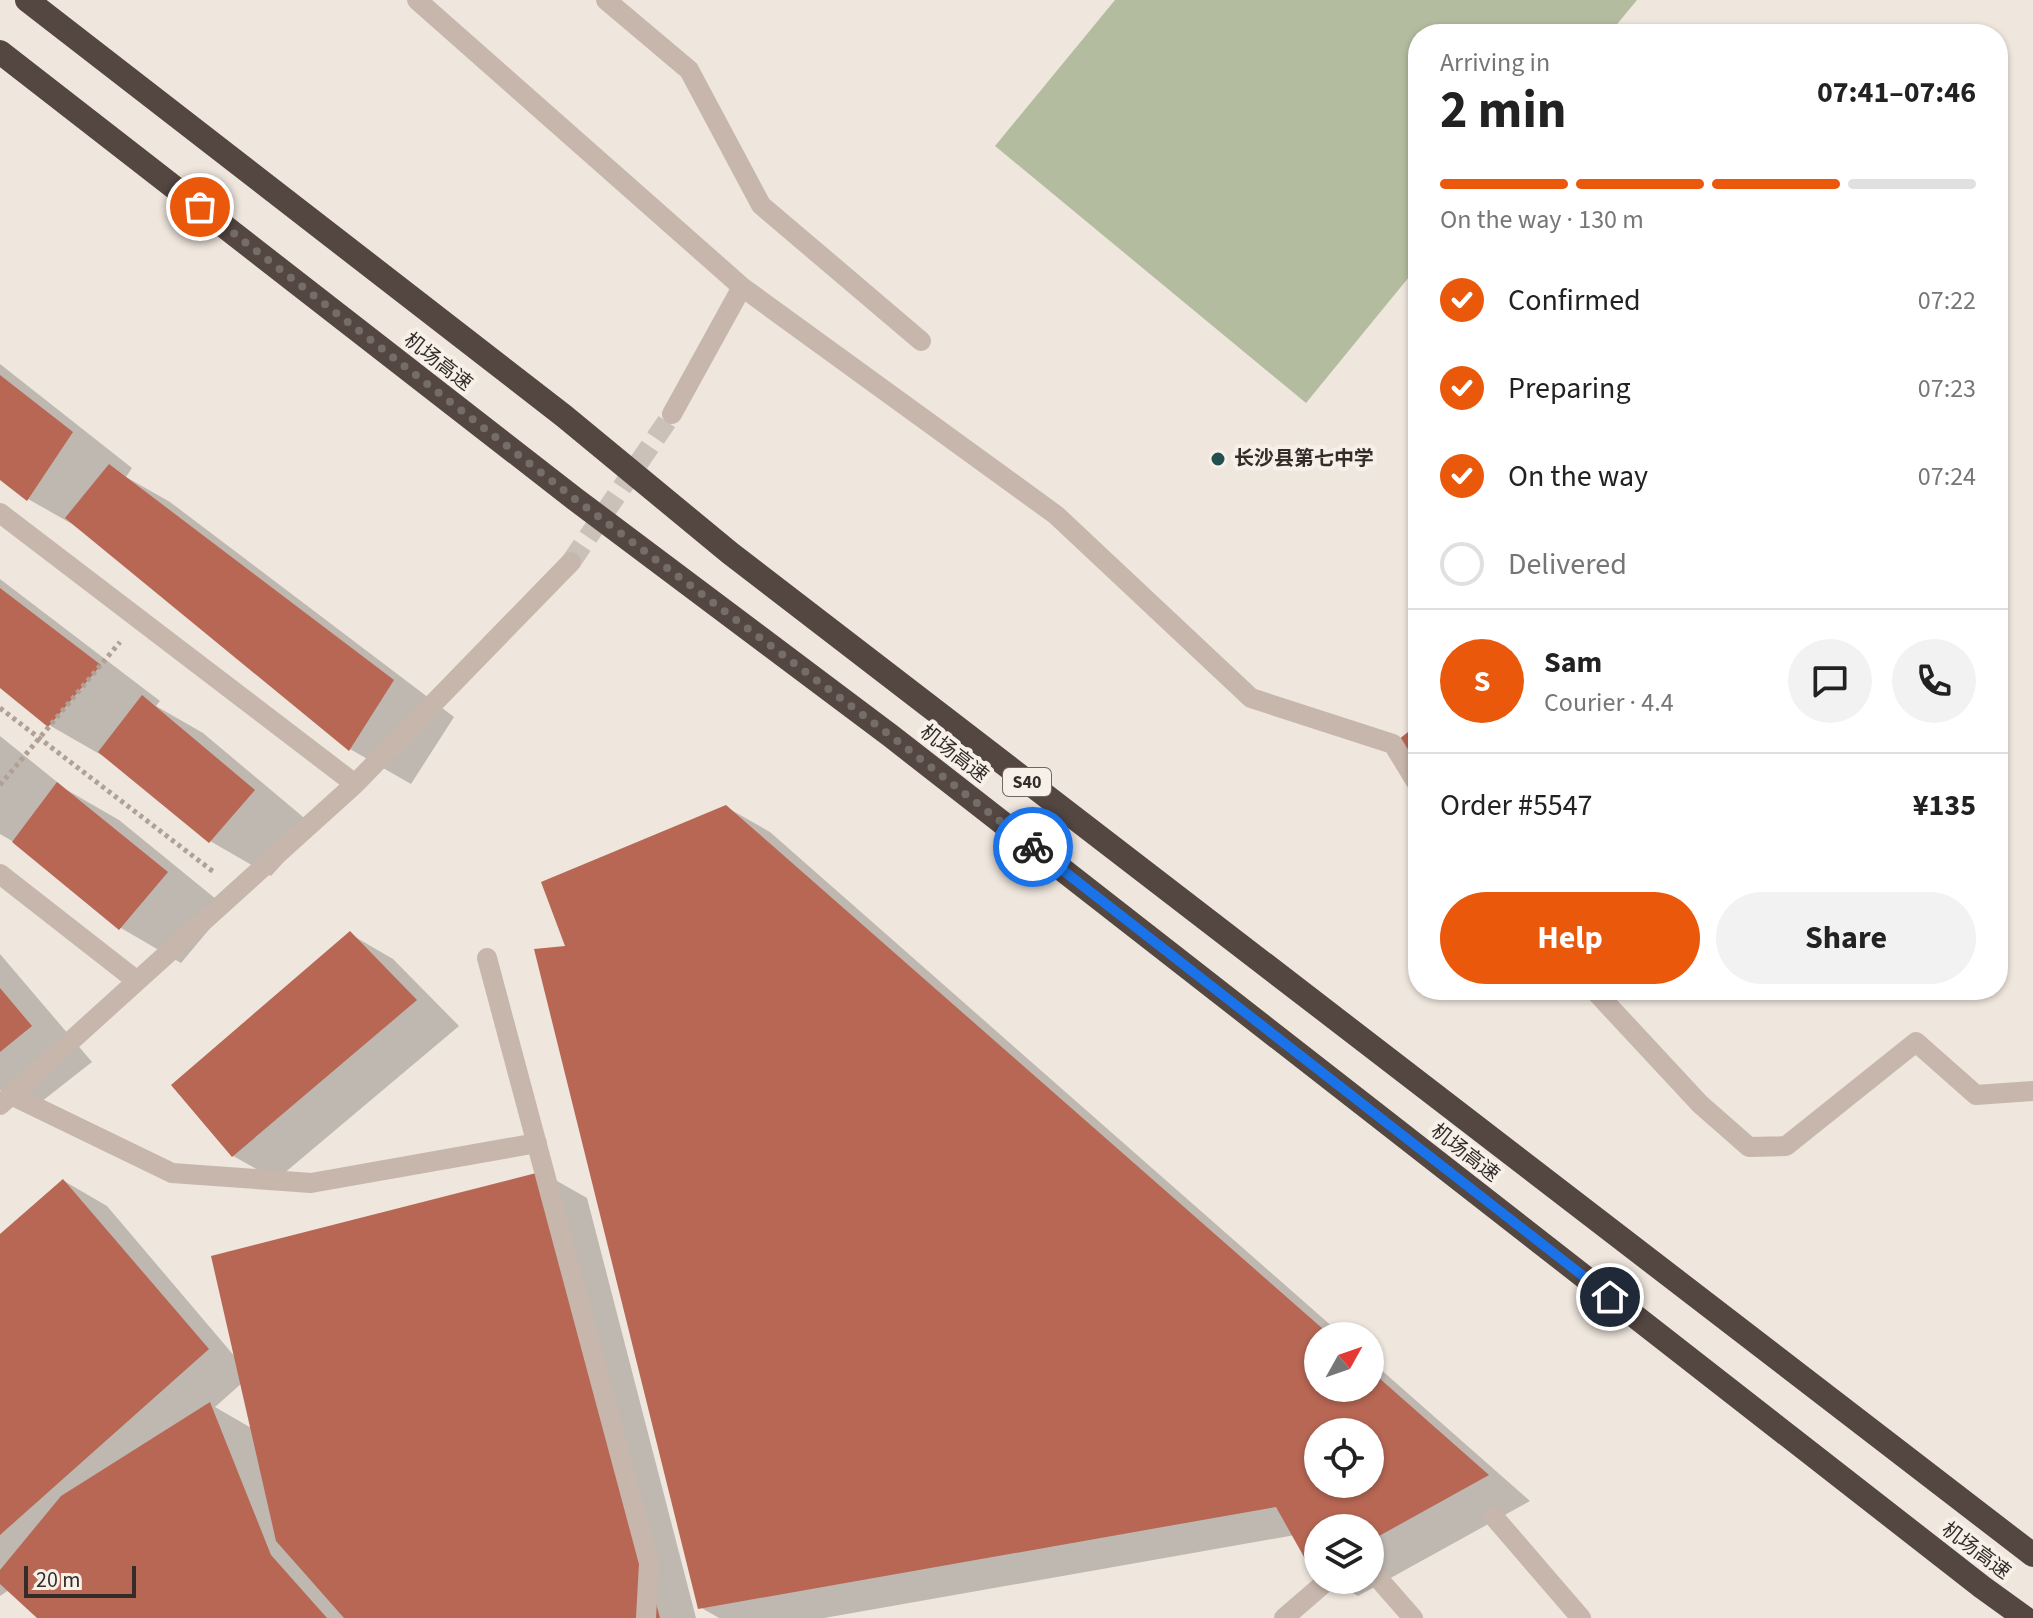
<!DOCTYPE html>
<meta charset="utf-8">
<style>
:root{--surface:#fff;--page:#f2f2f2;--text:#222;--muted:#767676;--line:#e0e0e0;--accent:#ea580c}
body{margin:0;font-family:"Source Sans 3","Noto Sans SC",sans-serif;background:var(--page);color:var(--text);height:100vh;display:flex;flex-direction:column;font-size:30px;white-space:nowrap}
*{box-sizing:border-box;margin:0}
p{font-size:26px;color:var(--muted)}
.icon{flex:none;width:44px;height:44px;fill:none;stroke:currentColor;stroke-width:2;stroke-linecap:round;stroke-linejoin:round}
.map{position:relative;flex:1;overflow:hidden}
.details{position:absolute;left:1408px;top:24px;width:600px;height:976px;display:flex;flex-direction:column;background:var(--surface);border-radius:32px;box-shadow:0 2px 6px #0004}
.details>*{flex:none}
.needle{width:52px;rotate:50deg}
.buttons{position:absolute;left:1304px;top:1322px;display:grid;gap:16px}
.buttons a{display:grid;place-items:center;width:80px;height:80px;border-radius:50%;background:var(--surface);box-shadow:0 2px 6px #0004;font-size:40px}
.scale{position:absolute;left:24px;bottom:20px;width:112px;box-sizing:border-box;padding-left:8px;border:4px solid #342c29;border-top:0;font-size:22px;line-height:28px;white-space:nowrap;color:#342c29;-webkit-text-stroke:6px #f7f0e9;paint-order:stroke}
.pin{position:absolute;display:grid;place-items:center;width:68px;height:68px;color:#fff;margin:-34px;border:4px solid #fff;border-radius:50%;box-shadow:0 2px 8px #0007}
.courier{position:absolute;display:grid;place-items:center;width:80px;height:80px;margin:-40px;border:6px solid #1a73e8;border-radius:50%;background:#fff;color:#222;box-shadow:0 2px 10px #0007}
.head em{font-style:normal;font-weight:700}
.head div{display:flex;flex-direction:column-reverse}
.head{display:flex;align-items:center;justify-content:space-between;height:136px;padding:0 32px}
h1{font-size:52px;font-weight:700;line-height:60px}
.bar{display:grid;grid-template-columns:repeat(4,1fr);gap:12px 8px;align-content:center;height:96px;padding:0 32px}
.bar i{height:10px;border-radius:6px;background:var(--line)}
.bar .selected{background:var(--accent)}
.bar p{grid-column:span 4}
.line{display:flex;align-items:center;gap:20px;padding:0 32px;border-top:2px solid var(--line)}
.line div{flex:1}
.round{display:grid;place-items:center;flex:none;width:84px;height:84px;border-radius:42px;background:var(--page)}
ol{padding:0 32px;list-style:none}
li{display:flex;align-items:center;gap:24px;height:88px}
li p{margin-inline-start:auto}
li .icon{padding:8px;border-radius:50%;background:var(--accent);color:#fff;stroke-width:4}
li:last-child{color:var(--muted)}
li i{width:44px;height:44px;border:4px solid var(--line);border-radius:50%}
.button{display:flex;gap:16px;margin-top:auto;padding:16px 32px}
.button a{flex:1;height:92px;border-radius:48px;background:var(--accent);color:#fff;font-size:32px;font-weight:700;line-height:92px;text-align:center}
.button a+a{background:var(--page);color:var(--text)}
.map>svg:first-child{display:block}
.green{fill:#b4bc9f}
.shadow{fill:#0003;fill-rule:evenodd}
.building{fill:#b76754;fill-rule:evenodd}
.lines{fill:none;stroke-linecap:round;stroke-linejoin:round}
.minor-tunnel{stroke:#cac1b9;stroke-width:20;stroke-dasharray:20 10;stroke-linecap:butt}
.path{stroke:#b1a095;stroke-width:5;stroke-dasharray:4 4;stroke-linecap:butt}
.minor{stroke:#c6b6ab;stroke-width:20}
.highway{stroke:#544641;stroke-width:24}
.done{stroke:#756d68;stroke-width:8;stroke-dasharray:0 14.4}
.route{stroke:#1a73e8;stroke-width:10}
.poi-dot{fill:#245051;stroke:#f7f0e9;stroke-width:3}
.labels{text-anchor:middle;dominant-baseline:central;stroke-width:8;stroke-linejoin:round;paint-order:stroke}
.shield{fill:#f7f0e9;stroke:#6e6763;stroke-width:2}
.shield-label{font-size:18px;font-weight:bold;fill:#342c29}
.street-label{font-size:20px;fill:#342c29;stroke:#f7f0e9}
.poi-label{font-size:20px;font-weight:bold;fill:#342c29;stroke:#f7f0e9;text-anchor:start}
</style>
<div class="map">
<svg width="2033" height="1618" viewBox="0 0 2033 1618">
<rect width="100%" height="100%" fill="#efe6dd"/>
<!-- green -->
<path class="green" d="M1115,0h522l-28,34h-191v232l-112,137 -311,-257z"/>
<!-- shadow -->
<path class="shadow" d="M0,364l132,104 -6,9 44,25 284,215 -43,67 -61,-35 -262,-216 -60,-34 -28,-21z
M0,579l160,122 -4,5 47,27 112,94 -44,49 -61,-35 -100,-81 -61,-35 -49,-40z
M0,736l67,54 52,30 108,88 -46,55 -60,-35 -102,-83 -19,-11z
M726,807l44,25 573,504h-25v52h52v-28l160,141 -172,95 -28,-16h40v-52h-52v45l-3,-2 -20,-36 -471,83h-105l-19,-11 -133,-659zM1318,1432h52v52h-52z
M350,934l43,25 66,67 -183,154 -43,-24z
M0,954l92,108 -60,47 -32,-19z
M543,1173l44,25 109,420h-655l-32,-28 -9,6v-359l64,-56 43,25 129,152zM242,1383l11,46 -38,-22z"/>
<!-- building -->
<path class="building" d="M0,375l73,57 -46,69 -27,-21z
M109,464l285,216 -45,71 -284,-233z
M0,588l101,77 -53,62 -48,-39z
M142,695l113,95 -46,53 -111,-91z
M1418,724v61l-25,-41z
M57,782l111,90 -49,58 -107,-88z
M726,805l605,531h-13v52h52v-18l119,105 -119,66v-13h-52v42l-5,3 -37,-66 -578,102 -164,-660 31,-3 -24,-64zM1318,1432h52v52h-52z
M350,931l67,69 -185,157 -61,-72z
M0,988l32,38 -32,26z
M544,1171l116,447h-316l-68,-77 -65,-285z
M63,1179l146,170 -209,186v-301z
M210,1402l61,153 56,63h-290l-37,-34v-14l61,-74z"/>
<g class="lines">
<!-- minor-tunnel -->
<path class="minor-tunnel" d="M571,562l101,-148"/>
<!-- path -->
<path class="path" d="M0,708l215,165
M0,785l120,-143"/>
<!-- minor -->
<path class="minor" d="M417,0l325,287 314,228 195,183 142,46 25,41
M606,0l83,70 72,135 160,136
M672,414l70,-127
M0,513l355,271
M0,874l137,107
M487,958l162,605 -3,55
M1594,990l106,114 49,43 37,-1 130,-104 60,53 57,-4
M11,1095l161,78 139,10 226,-40
M0,1105l355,-321 216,-222
M1494,1517l87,101
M1370,1569l43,49
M1284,1618l44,-38"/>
<!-- highway -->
<path class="highway" d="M27,0l537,416 166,137 1303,1002
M0,52l575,447 316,237 1091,851 43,31"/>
</g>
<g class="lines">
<!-- done -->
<path class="done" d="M200,207l375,292 316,237 142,111"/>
<!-- route -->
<path class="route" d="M1033,847l577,450"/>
</g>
<!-- markers -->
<circle class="poi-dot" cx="1218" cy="459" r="8"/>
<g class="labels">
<!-- shield labels -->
<rect class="shield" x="1003" y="768" width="48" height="28" rx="6"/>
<g class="shield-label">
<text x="1027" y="782">S40</text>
</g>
<!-- street labels -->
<g class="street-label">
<text transform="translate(438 362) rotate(38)">机场高速</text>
<text transform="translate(954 754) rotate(38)">机场高速</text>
<text transform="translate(1465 1153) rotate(38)">机场高速</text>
<text transform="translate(1976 1551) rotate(37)">机场高速</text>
</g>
<!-- poi labels -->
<g class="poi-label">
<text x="1234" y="459">长沙县第七中学</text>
</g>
</g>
</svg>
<div class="buttons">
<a><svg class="needle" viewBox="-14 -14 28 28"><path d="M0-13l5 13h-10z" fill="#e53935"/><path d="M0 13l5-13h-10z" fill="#767676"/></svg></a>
<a><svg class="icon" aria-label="locate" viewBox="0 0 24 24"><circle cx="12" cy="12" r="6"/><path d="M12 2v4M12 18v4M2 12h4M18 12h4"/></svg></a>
<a><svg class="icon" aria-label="layers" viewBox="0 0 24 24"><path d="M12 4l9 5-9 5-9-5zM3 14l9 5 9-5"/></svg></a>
</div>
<div class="scale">20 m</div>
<div class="pin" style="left:200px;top:207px;background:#ea580c"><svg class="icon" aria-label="bag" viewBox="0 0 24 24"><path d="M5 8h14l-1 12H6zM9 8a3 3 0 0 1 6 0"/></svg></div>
<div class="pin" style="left:1610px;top:1297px;background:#1f2937"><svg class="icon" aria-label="home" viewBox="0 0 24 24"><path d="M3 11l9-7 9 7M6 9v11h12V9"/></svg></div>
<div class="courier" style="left:1033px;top:847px"><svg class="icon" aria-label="bike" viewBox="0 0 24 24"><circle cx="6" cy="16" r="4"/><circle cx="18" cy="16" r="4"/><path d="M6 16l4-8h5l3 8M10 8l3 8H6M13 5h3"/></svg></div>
<section class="details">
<div class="head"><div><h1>2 min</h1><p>Arriving in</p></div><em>07:41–07:46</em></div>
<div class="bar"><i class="selected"></i><i class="selected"></i><i class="selected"></i><i></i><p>On the way · 130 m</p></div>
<ol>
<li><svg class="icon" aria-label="check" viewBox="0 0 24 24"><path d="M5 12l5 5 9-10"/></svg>Confirmed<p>07:22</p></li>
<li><svg class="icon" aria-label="check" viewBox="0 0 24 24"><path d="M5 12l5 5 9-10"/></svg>Preparing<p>07:23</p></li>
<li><svg class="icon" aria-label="check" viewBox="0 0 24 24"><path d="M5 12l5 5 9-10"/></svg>On the way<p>07:24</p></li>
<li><i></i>Delivered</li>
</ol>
<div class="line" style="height:144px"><b class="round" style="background:var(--accent);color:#fff">S</b><div><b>Sam</b><p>Courier · 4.4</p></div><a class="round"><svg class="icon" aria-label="chat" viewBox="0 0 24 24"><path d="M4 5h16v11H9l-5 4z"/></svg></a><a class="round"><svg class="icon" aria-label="phone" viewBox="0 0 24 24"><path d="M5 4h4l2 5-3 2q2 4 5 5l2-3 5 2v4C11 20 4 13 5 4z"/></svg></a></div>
<div class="line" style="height:104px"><div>Order #5547</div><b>¥135</b></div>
<div class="button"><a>Help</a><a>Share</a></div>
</section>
</div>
